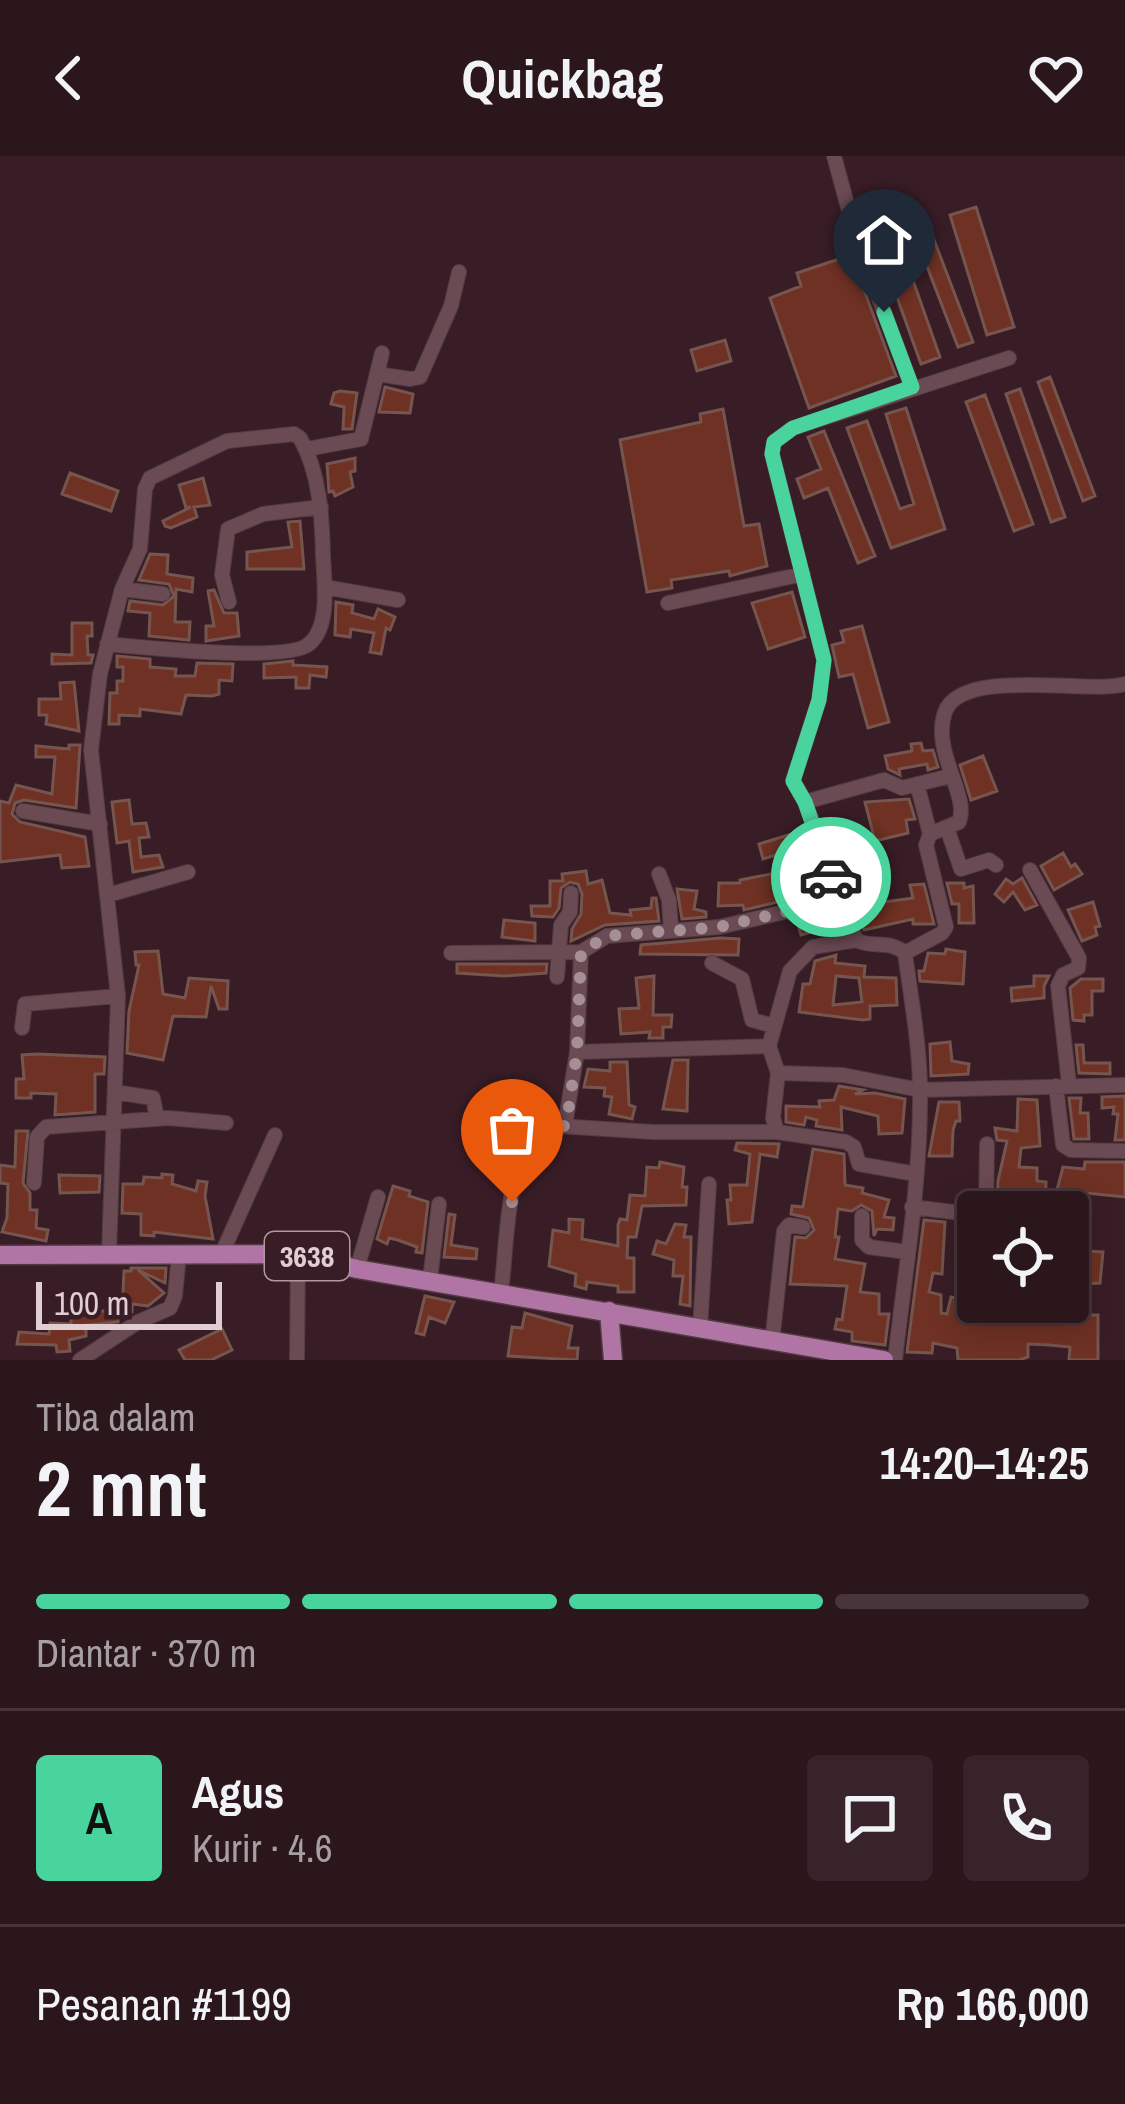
<!DOCTYPE html>
<html lang="id">
<meta charset="utf-8">
<style>
:root{--surface:#2b161c;--page:#372329;--text:#f1f3f6;--muted:#a69fa3;--line:#47353b;--accent:#49d49d}
body{margin:0;font-family:"Archivo Narrow",sans-serif;background:var(--page);color:var(--text);height:100vh;display:flex;flex-direction:column;font-size:45px;white-space:nowrap}
*{box-sizing:border-box;margin:0}
p{font-size:39px;color:var(--muted)}
.icon{flex:none;width:66px;height:66px;fill:none;stroke:currentColor;stroke-width:2;stroke-linecap:round;stroke-linejoin:round}
.map{position:relative;height:1204px;overflow:hidden}
.details{display:flex;flex-direction:column;background:var(--surface);flex:1}
.details>*{flex:none}
.controls{position:absolute;left:957px;top:1035px;display:grid;gap:24px}
.controls a{display:grid;place-items:center;width:132px;height:132px;border-radius:12px;background:var(--surface);box-shadow:0 6px 30px #0003,0 0 0 3px var(--line);font-size:60px}
.scale{position:absolute;left:36px;bottom:30px;width:186px;box-sizing:border-box;padding-left:12px;border:6px solid #e1ced2;border-top:0;font-size:33px;line-height:42px;white-space:nowrap;color:#e1ced2;-webkit-text-stroke:9px #391d26;paint-order:stroke}
.pin{position:absolute;display:grid;place-items:center;width:102px;height:102px;color:#fff;margin:-123px -51px;border-radius:50% 50% 50% 0;rotate:-45deg;box-shadow:0 0 12px #0007}
.pin .icon{rotate:45deg}
.courier{position:absolute;display:grid;place-items:center;width:120px;height:120px;margin:-60px;border:9px solid #49d49d;border-radius:50%;background:#fff;color:#222;box-shadow:0 3px 15px #0007}
.overview em{font-style:normal;font-weight:700}
.overview div{display:flex;flex-direction:column-reverse}
.overview{display:flex;align-items:center;justify-content:space-between;height:204px;padding:0 36px}
h1{font-size:78px;font-weight:700;line-height:90px}
.bar{display:grid;grid-template-columns:repeat(4,1fr);gap:18px 12px;align-content:center;height:144px;padding:0 36px}
.bar i{height:15px;border-radius:9px;background:var(--line)}
.bar .current{background:var(--accent)}
.bar p{grid-column:span 4}
.line{display:flex;align-items:center;gap:30px;padding:0 36px;border-top:3px solid var(--line)}
.line div{flex:1}
.round{display:grid;place-items:center;flex:none;width:126px;height:126px;border-radius:12px;background:var(--page)}
header{display:flex;justify-content:space-between;align-items:center;height:156px;padding:0 36px;background:var(--surface);font-size:54px;font-weight:700}
.map>svg:first-child{display:block}
.building{fill:#6e3123;stroke:#75554e;stroke-width:3;fill-rule:evenodd}
.lines{fill:none;stroke-linecap:round;stroke-linejoin:round}
.minor-casing{stroke:#513b42;stroke-width:16}
.major-casing{stroke:#513b42;stroke-width:21}
.minor{stroke:#6a4a53;stroke-width:14}
.major{stroke:#b175a5;stroke-width:18}
.done{stroke:#a69096;stroke-width:12;stroke-dasharray:0 21.6}
.route{stroke:#49d49d;stroke-width:15}
.labels{text-anchor:middle;dominant-baseline:central;stroke-width:9;stroke-linejoin:round;paint-order:stroke}
.shield{fill:#391d26;stroke:#af999e;stroke-width:3}
.shield-label{font-size:30px;font-weight:bold;fill:#e1ced2}
</style>
<header><svg class="icon" aria-label="back" viewBox="0 0 24 24"><path d="M15 5l-7 7 7 7"/></svg>Quickbag<svg class="icon" aria-label="heart" viewBox="0 0 24 24"><path d="M12 20l-8-8c-3-5 5-10 8-4 3-6 11-1 8 4z"/></svg></header>
<div class="map">
<svg width="1125" height="1204" viewBox="0 0 1125 1204">
<rect width="100%" height="100%" fill="#391d26"/>
<!-- building -->
<path class="building" d="M976,51l38,120 -27,8 -37,-120z
M928,68l45,118 -15,5 -45,-117z
M896,76l44,125 -19,7 -45,-125z
M851,99l45,121 -87,32 -39,-110 31,-12 -4,-13z
M725,184l6,21 -34,10 -6,-21z
M1050,221l45,119 -12,5 -45,-119z
M385,231l28,7 -3,19 -31,-1z
M1020,233l45,128 -14,5 -45,-128z
M340,235l17,2 -5,36h-9l1,-22 -13,-3 3,-11z
M985,239l48,129 -19,7 -48,-129z
M906,252l39,121 -54,19 -44,-120 20,-7 33,88 14,-5 -28,-90z
M723,253l21,117 15,-2 8,42 -37,10 -1,-5 -58,9 1,8 -25,4 -27,-152 81,-18 -1,-8z
M824,275l51,125 -17,7 -30,-75 -24,10 -7,-19 24,-10 -13,-32z
M355,302v13l-5,1 3,15 -18,9 -2,-5 -4,1 -2,-28z
M70,317l48,18 -7,20 -49,-17z
M203,322l7,27 -16,2 3,10 -26,11 -6,-2 -2,-5 28,-14 -5,1 -7,-23z
M300,365l4,48h-57v-17l45,-5 -4,-25z
M150,398l18,1 -1,19 26,4 -1,14 -16,-3 -1,33h15l-1,18 -40,-4 1,-23 -22,-2 2,-10 33,4 11,-9 -5,-12 -30,-4z
M214,434l10,23h13l2,23 -33,5v-15h8l-6,-35z
M792,436l13,45 -37,12 -16,-46z
M336,446l17,3 -1,8 22,6 4,-10 17,8 -5,13 -4,-2 -5,26 -11,-2 4,-19 -23,-4 -1,8 -15,-2z
M72,467h20v13h-5l1,19h5l-2,8 -39,1v-10l20,1z
M862,470l27,96 -21,6 -15,-54 -14,3 -7,-32 12,-3 -3,-11z
M117,500l33,3v8l26,2 -1,7h20l2,-13 36,1 -1,17 -13,-1v14l-7,2 -26,-1 -5,19 -41,-5v7l-21,-1v9h-10l1,-31h7v-12h6v-14h-6z
M293,505v4l34,2 -1,10 -16,-2 -1,13h-13v-11l-32,1v-14z
M74,526l5,49 -33,-7 1,-9h-8v-16h22l-1,-16z
M921,587l2,8 10,-1 5,17 -10,3 -1,-6 -28,5 1,6 -12,-6 -3,-13 27,-5 -1,-7z
M69,589h11l-4,63 -52,-8 -9,3 -3,11 8,8 65,15 4,29 -27,2 -2,-13 -60,7v-61l9,2 7,-18 36,9 3,-37h-19v-11l33,3z
M983,600l14,35 -26,9 -11,-35z
M909,643l6,20 -9,1 2,13 -33,8 -10,-39z
M129,644l3,24 14,-1 3,14 -10,1 2,19 18,-2 4,12 -30,5 -4,-31 -12,2 -5,-41z
M801,675l5,15 -43,13 -4,-15z
M855,693l7,30 -15,5 -11,-31z
M1063,697l8,14 4,-3 7,10 -28,16 -13,-24z
M816,709l8,26 -80,19 -1,-5 -25,1 1,-23h21v-3z
M586,715l2,13 14,-4 8,33 21,2 -1,-5 21,-2 1,-10h4l3,23 -54,4 -34,16 1,-12 9,-15 1,-20 -4,-10 -8,-2 -9,6 -2,20 -6,9 -21,-1 -1,-10h19v-25h13l-1,-7z
M1022,722l15,27 -12,5 -12,-18 -9,10 -9,-8 11,-15 7,5z
M947,727h17v5l9,-2 1,37h-15v-19h-7z
M924,728l10,40h-21v-5l-49,11 -8,-24 57,-8 -3,-13z
M677,733l20,2 -3,18 12,3v5l-24,2z
M1093,746l7,24 -5,1 2,8 -15,6 -14,-31z
M828,758l3,13 -30,8 -4,-14z
M504,764l31,3v18l-33,-4z
M721,782l18,1 -1,16 -98,-1 1,-9z
M946,793l19,3 -2,32 -43,-3 -1,-10h5l4,-18 17,1z
M158,795l5,43 22,4 4,-20 39,3 -1,28h-8l-8,-23 -5,31 -33,-1 -10,44 -36,-7 2,-42 10,-46h-3l-1,-13z
M836,799l-1,8 30,3 -1,11 32,1 1,27 -27,1v13l-7,1 -64,-8 4,-28h7l5,-23zM836,820l23,2 3,24 -29,3z
M457,808h90l-1,9 -42,3 -47,-3z
M654,820l-1,39h19l-1,12h-8v11h-14l1,-6 -29,2 -2,-25 20,-1 -3,-30z
M1034,820h15l-5,10v12l-32,3 -1,-13 23,-2z
M1081,823h22v12h-11v24h-8v6l-11,-1 -3,-32z
M950,886l2,19 17,3 -1,10 -37,2 -1,-32z
M1076,889h7l1,18h26v11l-31,-1z
M37,898l68,3 -1,17h-9v38l-40,3 1,-21 -25,-1v5h-15v-19h8l-2,-24z
M673,904h15l-1,51 -24,-2z
M610,906h17l2,43 6,2 -3,12 -23,-5 3,-17 -8,-1 1,-8 -21,-1 4,-18 22,2z
M839,930l24,4 -8,4 20,-1 30,6 -3,34 -23,1 -1,-18 -37,-9 1,23 -26,-4 1,-6 -11,-3 -2,8 -18,-3v-16l34,1 -1,-6 15,-1z
M1125,940v44h-10l3,-26h-5l1,-7 -12,1v-11z
M1069,942h12l-1,15h8l1,26h-15z
M1018,943l19,1 3,46 -19,2 -2,19 18,1v13l9,1 -1,30h-20l1,-8 -29,1 1,-24 9,-40 -10,-1 -2,-12 22,3z
M939,946h20l1,19h-4l-3,9 -1,26h-23z
M498,964l16,2 -5,36 -23,-3 2,-11 8,1z
M16,975h12l-5,52 7,10v17h7l-1,18 12,2 -2,11 -44,-9 5,-14 1,-34 -8,-1v-18l15,2z
M737,987l42,1 -2,13 -17,-3 -8,68 -23,2 -2,-24h4l-1,-15h17l3,-31 -15,-4z
M813,993l31,5 1,31 18,3 -1,5 27,7 -5,17 10,1 -1,12 -16,-1 -3,7 -2,-25 -11,-6 -9,6 -14,-2 -3,28h4l-4,22 30,5 -5,28 19,2v20h10l-4,31 -33,-4v-9l-17,-3 2,-10 5,1 5,-34 -57,-2 5,-47 11,1 8,-8 -5,-12 -18,-4 1,-8 11,1z
M660,1006l24,5 -2,20h5l-1,18 -44,1 -6,31h-8l-1,21h7v34h-16v-6l-31,-4 -1,7 -11,-3 1,-12 -27,-8 4,-36 16,3v-14l14,1 -1,19 36,7v-21l2,-6 7,1 3,-25 15,1 2,-29 12,1z
M1085,1006h40v35l-68,-7 6,-23 21,2z
M162,1018l11,1 -1,9 24,7 2,-10 9,1 -2,14 8,43 -59,-7v4l-13,-1v-21l-19,-1 1,-29h20l1,-7 18,1z
M59,1019l41,1 -1,16 -39,1z
M393,1030l17,5 -1,5 19,6 -6,51 -6,-1 1,-5 -19,-7 -9,-2 -2,6 -10,-5z
M449,1058l6,1 -4,30 26,4 -1,10 -32,-2z
M924,1064l21,2 -3,52 -9,-1 -4,19 12,3v18l6,1 4,-17 9,2 1,-26 -5,-1 9,-37 8,2 -1,68 3,10 20,-2 -1,-11h40l1,8 50,1 1,4h12v45h-29l1,-13 -21,-2 -21,-1v13l-9,3h-61l-1,-12 -24,-5 -1,10 -25,-1z
M675,1068l11,1 -2,12h7l-1,69 -10,-2 3,-28h-10l1,-16 -21,-6 4,-13 9,3z
M1083,1095l20,1 -3,31 -16,1z
M131,1112h35l-1,15 -27,-13 26,23 -16,13 -16,-2v8l-10,3 2,-44h7z
M425,1140l29,6 -9,21 -16,-6 -5,18 -8,-2z
M80,1144l19,2 1,9h18v11l-32,3v11l-17,4 1,11 -13,1 -1,-7 -39,-1 2,-12 30,2 1,-11 21,1v-9h8z
M525,1157l47,13 -4,22h10l-1,12 -69,-4 4,-29 10,1z
M222,1173l10,21 -21,10h-26l-6,-10z"/>
<g class="lines">
<defs>
<path id="minor" d="M834,0l22,81 56,150
M377,218l33,5 10,-2 31,-71 8,-34
M307,293l54,-10 21,-86
M325,431l73,13
M122,433l41,5
M229,446l-7,-27 6,-46 35,-15 58,-7
M668,447l135,-29
M107,488c33,3 180,19 202,0 22,-18 15,-63 14,-89 -1,-38 -3,-82 -23,-117l-6,-4 -67,7 -77,37 -5,11 -5,60 -18,40 -22,85 -9,76 27,246 -9,257
M917,628l13,50
M805,646l79,-22 18,8 48,-12
M23,655l77,13
M947,672l14,41 28,-9 7,5
M1030,714l49,88 -1,10 -15,7 -5,11 11,98
M659,718l10,26 2,30
M108,739l80,-23
M451,797l130,-1
M905,797l37,-20 4,-6 -20,-82 4,-11 29,-12c11,-27 -28,-70 -14,-110 17,-46 143,-17 180,-28
M712,807l30,16 10,41 22,6
M557,821l4,-52 9,-13 1,-19
M22,872l3,-24 93,-8
M577,896l192,-6
M778,917l65,2 77,15 205,-5
M1056,930l7,59 8,5 54,1
M115,936l38,6 4,21
M565,969l12,-73 4,-100 26,-16 112,-9 122,-28
M777,976l69,10 8,5 5,17 57,10
M34,1027l3,-46 9,-10 122,-9 58,5
M912,1051l66,8
M986,1056l1,-68
M862,1060v24l7,7 38,5
M222,1097l53,-118
M357,1113l21,-72
M430,1124l9,-76
M501,1136c6,-43 5,-142 41,-167l111,7h124l-4,-14 5,-45 -9,-27 21,-75 23,-24 43,-7
M700,1172l9,-144
M772,1187l12,-112 5,-6 14,2
M80,1204l58,-38 32,-14 5,-12 4,-42
M297,1204l1,-106
M895,1204c10,-89 26,-179 25,-268 0,-47 -9,-93 -15,-139 -16,-14 -32,-4 -49,-13l-51,-138 -12,-21 26,-81 5,-40 -52,-206 2,-12 19,-14 216,-70"/>
<path id="major" d="M0,1099l298,-1 59,15 527,91
M609,1155l4,49"/>
</defs>
<!-- minor casing -->
<use href="#minor" class="minor-casing"/>
<!-- major casing -->
<use href="#major" class="major-casing"/>
<!-- minor -->
<use href="#minor" class="minor"/>
<!-- major -->
<use href="#major" class="major"/>
</g>
<g class="lines">
<!-- done -->
<path class="done" d="M512,1046l8,-50 13,-21 9,-6 24,1 11,-74 4,-100 26,-16 112,-9 123,-28 -11,-22"/>
<!-- route -->
<path class="route" d="M831,721l-26,-75 -12,-21 26,-81 5,-40 -52,-206 2,-12 19,-14 119,-41 -28,-75"/>
</g>
<g class="labels">
<!-- shield labels -->
<rect class="shield" x="265" y="1076" width="84" height="48" rx="9"/>
<g class="shield-label">
<text x="307" y="1100">3638</text>
</g>
</g>
</svg>
<div class="controls">
<a><svg class="icon" aria-label="locate" viewBox="0 0 24 24"><circle cx="12" cy="12" r="6"/><path d="M12 2v4M12 18v4M2 12h4M18 12h4"/></svg></a>
</div>
<div class="scale">100 m</div>
<div class="pin" style="left:512px;top:1046px;background:#ea580c"><svg class="icon" aria-label="bag" viewBox="0 0 24 24"><path d="M5 8h14l-1 12H6zM9 8a3 3 0 0 1 6 0"/></svg></div>
<div class="pin" style="left:884px;top:156px;background:#1f2937"><svg class="icon" aria-label="home" viewBox="0 0 24 24"><path d="M3 11l9-7 9 7M6 9v11h12V9"/></svg></div>
<div class="courier" style="left:831px;top:721px"><svg class="icon" aria-label="car" viewBox="0 0 24 24"><path d="M5 17H2v-5l4-1 3-4h7l3 4 3 1v5h-3M9 17h6M6 11h13"/><circle cx="7" cy="17" r="2"/><circle cx="17" cy="17" r="2"/></svg></div>
</div>
<section class="details">
<div class="overview"><div><h1>2 mnt</h1><p>Tiba dalam</p></div><em>14:20–14:25</em></div>
<div class="bar"><i class="current"></i><i class="current"></i><i class="current"></i><i></i><p>Diantar · 370 m</p></div>
<div class="line" style="height:216px"><b class="round" style="background:var(--accent);color:#111">A</b><div><b>Agus</b><p>Kurir · 4.6</p></div><a class="round"><svg class="icon" aria-label="chat" viewBox="0 0 24 24"><path d="M4 5h16v11H9l-5 4z"/></svg></a><a class="round"><svg class="icon" aria-label="phone" viewBox="0 0 24 24"><path d="M5 4h4l2 5-3 2q2 4 5 5l2-3 5 2v4C11 20 4 13 5 4z"/></svg></a></div>
<div class="line" style="height:156px"><div>Pesanan #1199</div><b>Rp 166,000</b></div>
</section>
